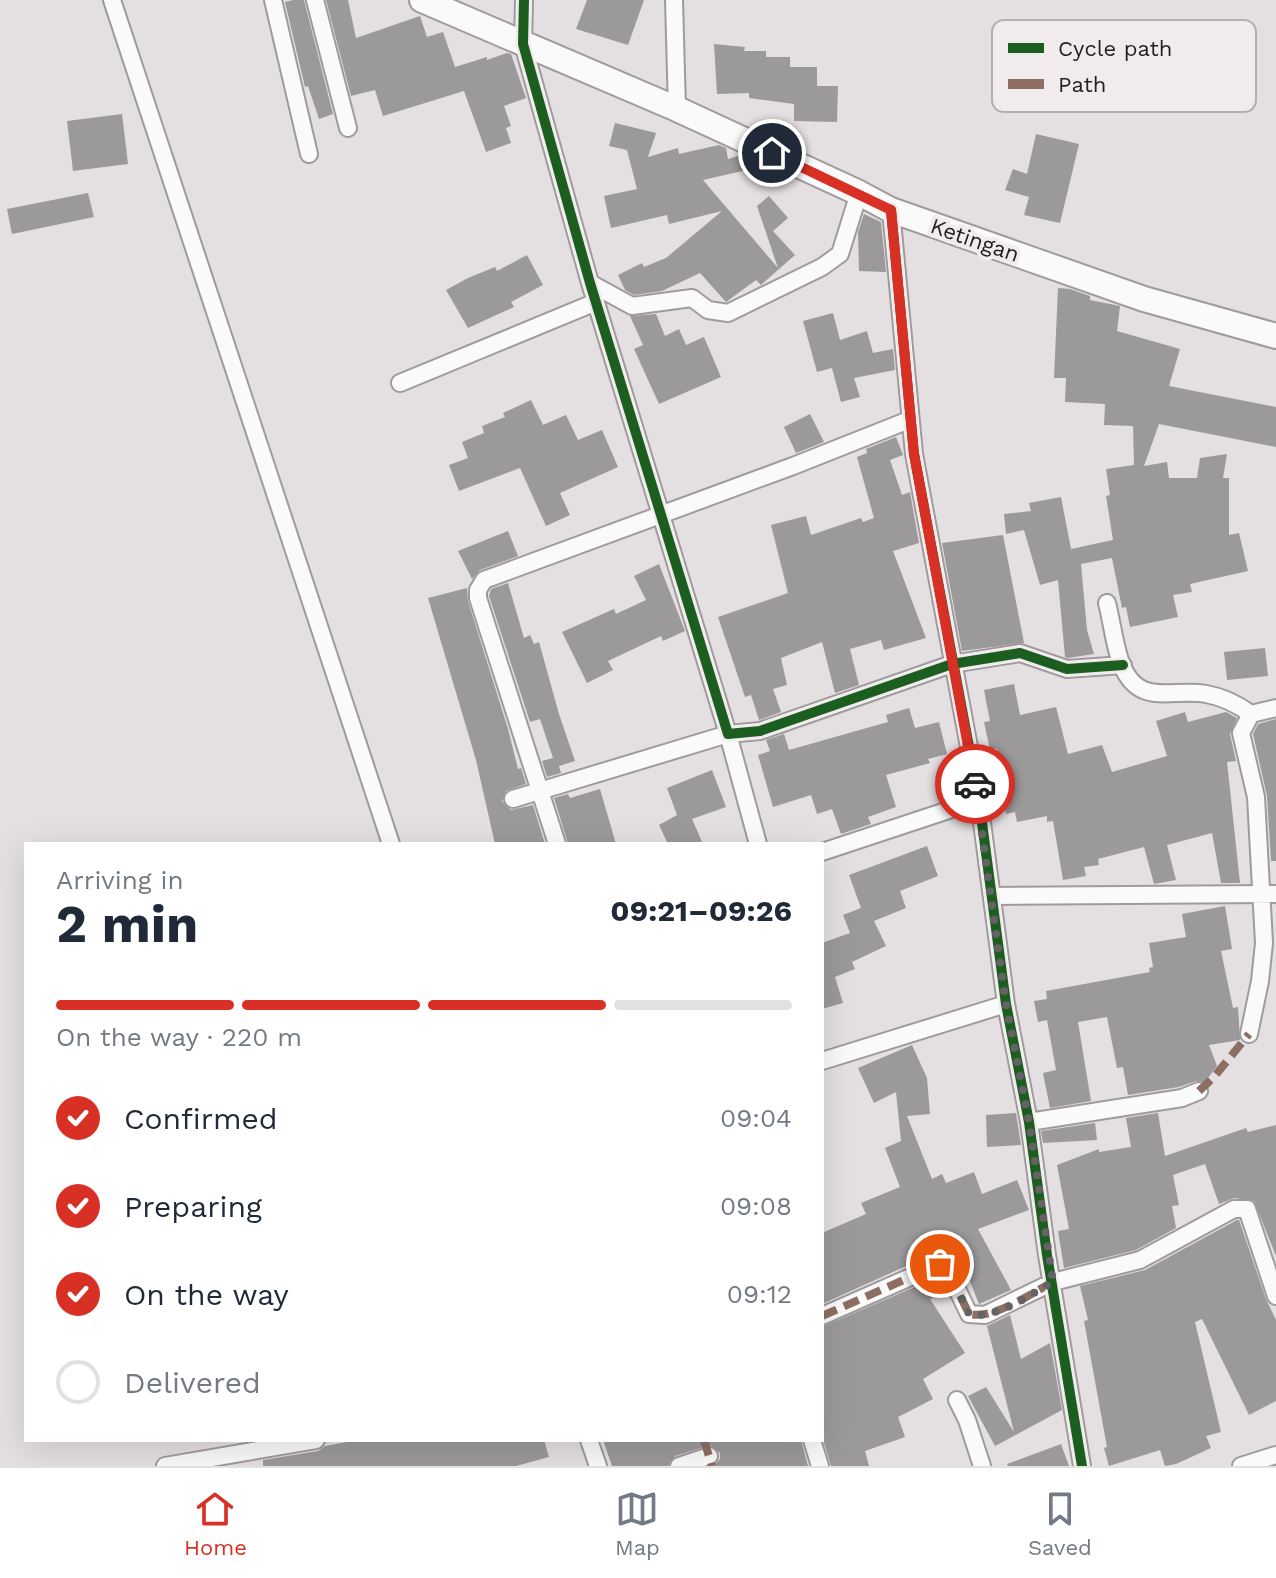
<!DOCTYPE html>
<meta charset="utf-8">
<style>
:root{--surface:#fff;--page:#f6f6f7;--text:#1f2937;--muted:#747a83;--line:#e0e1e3;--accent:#d93025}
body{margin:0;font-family:"Work Sans",sans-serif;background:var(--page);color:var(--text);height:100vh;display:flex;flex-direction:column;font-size:30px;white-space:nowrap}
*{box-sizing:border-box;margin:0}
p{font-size:26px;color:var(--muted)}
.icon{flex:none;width:44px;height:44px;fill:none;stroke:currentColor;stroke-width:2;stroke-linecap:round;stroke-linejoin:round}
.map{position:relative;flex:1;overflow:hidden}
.panel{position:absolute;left:24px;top:842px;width:800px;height:600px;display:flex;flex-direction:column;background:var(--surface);border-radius:0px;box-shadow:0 8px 32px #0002}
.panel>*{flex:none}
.pin{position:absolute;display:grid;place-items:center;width:68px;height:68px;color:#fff;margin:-34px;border:4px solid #fff;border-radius:50%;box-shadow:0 2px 8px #0007}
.courier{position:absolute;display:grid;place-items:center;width:80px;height:80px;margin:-40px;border:6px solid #d93025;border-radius:50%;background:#fff;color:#222;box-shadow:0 2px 10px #0007}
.head em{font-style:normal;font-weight:700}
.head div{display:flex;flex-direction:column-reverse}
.head{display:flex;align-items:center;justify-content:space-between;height:136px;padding:0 32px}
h1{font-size:52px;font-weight:700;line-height:60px}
.bar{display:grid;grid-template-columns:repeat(4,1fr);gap:12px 8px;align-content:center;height:96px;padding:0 32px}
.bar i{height:10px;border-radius:6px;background:var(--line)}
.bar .current{background:var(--accent)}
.bar p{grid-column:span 4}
ol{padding:0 32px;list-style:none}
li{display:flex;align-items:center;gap:24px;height:88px}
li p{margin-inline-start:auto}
li .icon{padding:8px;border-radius:50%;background:var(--accent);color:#fff;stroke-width:4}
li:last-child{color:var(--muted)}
li i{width:44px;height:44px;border:4px solid var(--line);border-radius:50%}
.dock{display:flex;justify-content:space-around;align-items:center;height:112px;border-top:2px solid var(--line);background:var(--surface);font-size:22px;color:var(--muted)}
.dock a{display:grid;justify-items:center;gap:4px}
.dock .current{color:var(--accent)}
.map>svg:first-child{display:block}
.building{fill:#9c999b}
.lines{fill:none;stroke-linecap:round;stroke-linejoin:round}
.street-casing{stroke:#9f9b9d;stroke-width:20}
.secondary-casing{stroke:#9f9b9d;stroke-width:28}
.street{stroke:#fbfafa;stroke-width:16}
.secondary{stroke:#fbfafa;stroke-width:24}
.quiet{stroke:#8d6e63;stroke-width:8;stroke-dasharray:16 8;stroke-linecap:butt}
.cycleway-casing{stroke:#f2ebee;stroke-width:15}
.cycleway{stroke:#1b5e20;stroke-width:10}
.done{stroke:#656264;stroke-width:8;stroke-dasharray:0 14.4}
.route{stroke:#d93025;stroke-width:10}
.labels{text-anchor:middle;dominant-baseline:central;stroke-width:8;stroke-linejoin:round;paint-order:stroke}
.street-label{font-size:22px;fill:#211f20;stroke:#f2ebee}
.key{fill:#f2ebee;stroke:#b3aeb0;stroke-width:2}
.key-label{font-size:22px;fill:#211f20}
</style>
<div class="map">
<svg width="1276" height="1466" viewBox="0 0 1276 1466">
<rect width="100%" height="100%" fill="#e4dfe1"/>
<!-- building -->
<path class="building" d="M293,0h11l29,114 -14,5 -11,-33 -3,1 -20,-85z
M326,0h22l8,38 64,-22 7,21 16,-5 12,35 32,-10v3l20,-7 4,1 15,44 -22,8 7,20 -5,2 5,15 -25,9 -22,-61 -81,25 -8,-26 -24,6z
M587,0h57l-16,45 -52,-16z
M714,44l31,3 -1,4h22v6h24v10h27v19h21l-1,36 -43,-1v-17l-45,-6v-5l-32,1z
M122,114l6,50 -55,7 -6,-50z
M615,123l41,10 -8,24 30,-9 1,6 40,-9 7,3 2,11 13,-4 18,9 1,3 -57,13 75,88 -21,-62 12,-10 19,22 -15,13 22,24 -34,30 -5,-5 -30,22 -26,-29 -38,18 -28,4 -9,-5 -7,-15 24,-12 2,4 22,-9 56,-47 -53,13 -2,-9 -56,13 -7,-32 33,-7 -10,-39 -18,-4z
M1036,134l43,10 -19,79 -36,-8 5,-18 -24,-7 8,-21 14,5z
M88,193l6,24 -82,17 -5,-25z
M864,214l17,8 5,50 -27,-1 -1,-39z
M527,255l16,30 -32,17 3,5 -46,21 -22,-38 22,-12 27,-11 2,4z
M1058,288l12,1 20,7v4l30,6 -3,25 63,18 -11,37 107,21v40l-117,-23 -15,42 23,-4 2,16h28l3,-20 27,-4 -4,24h6v57l10,-2 9,38 -58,13 2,8 -19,3 5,22 -48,10 -4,-20 -4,1 -10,-50 -31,6 6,66 7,24 -26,4 -3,-1 -7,-77 -18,5 -16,-55 -18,4 -2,-20 27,-3 -2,-8 32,-6 10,52 42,-9 -7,-44 4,-1 -4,-26 28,-4 -1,-39 -29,-1 1,-21 -40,-2 1,-24h-12z
M833,313l7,27 27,-9 6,22 20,-4 2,21 -41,8 6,19 -19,5 -9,-34 -15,4 -14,-51z
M656,314l9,22 14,-7 7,16 18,-8 17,40 -62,27 -25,-55 9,-4 -13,-29z
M531,400l12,25 23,-10 12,25 24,-10 16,37 -58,26 10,22 -24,11 -26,-58 -61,23 -10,-26 19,-7 -6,-16 22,-9 -2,-7 23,-9 -2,-4z
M810,414l14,28 -28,11 -12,-26z
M896,437l7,18 -13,5 12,35 8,-3 9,51 -26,8 33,87 -42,12 -3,-10 -31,9 9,36 -24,8 -13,-51 -41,16 6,27 -14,4 8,23 -22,8 -8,-25 -6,2 -27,-80 70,-24 -17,-68 35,-9 5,19 50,-17 2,4 11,-4 -17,-61 10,-4 -1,-4z
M508,531l10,25 -38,14 -8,9 -14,-28z
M1003,535l21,108 -62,8 -20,-108z
M659,564l26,67 -22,10 -2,-5 -53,25 5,9 -26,13 -25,-51 52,-23 2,5 30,-14 -12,-24z
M508,583l16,55 6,-3 4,9 5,-2 20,72 16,47 -16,5 2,7 -14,4 -5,-16 11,-3 -13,-39 -10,3 -41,-126 2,-7z
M467,588l1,13 40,128 10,40 3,-1 5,16 -20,7 -4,10 9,9 22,-5 12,39h-50l-19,-84 -48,-162z
M1265,648l3,28 -41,4 -3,-28z
M1014,684l6,31 36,-8 12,47 34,-9 10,27 55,-16 -11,-35 29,-9 3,10 38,-10 11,6 -7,16 6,27 -9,1 13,121h-19l-9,-50 -45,12 9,35 -22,4 -10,-37 -46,12 1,6 -15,2 2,9 -23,4 -10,-59 -6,1v-6l-30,6 -2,-10 -9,2 -3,-16 4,-1 -10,-48 -7,1 -6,-28 6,-1 -6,-31z
M909,708l6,20 24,-6 8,32 -19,5 2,4 -44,12 10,32 -28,10 3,7 -30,10 -9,-25 -15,5 -6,-19 -38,12 -15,-52 12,-4 -4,-11 18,-6 5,16 99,-28 -2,-7z
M1276,719v142h-5l-4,-65 -14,-62 5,-10z
M712,770l14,37 -34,12 11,25h-35l-9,-19 18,-10 -10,-27z
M600,789l16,55h-48l-14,-46 14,-4 2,4z
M927,846l11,30 -38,15 6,17 -32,13 12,25 -34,16 3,7 -20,8 8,26 -21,6v-66l28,-10 -7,-18 18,-7 -12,-33z
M1225,906l7,43 -11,2 12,57 5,-1 2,33 -31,5 8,21 -12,16 -9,-1 -17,6 -51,8 -5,-28 -6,1 -10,-51 -29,5 13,79 -41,7 -7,-35 13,-3 -9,-50 -9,2 -4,-21 13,-2 -1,-8 104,-19 -1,-4 4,-1 -4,-24 37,-6 -4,-23z
M912,1045l15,33 3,36 -23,2 25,63 10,-5 4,9 28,-11 8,22 35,-14 12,30 -51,19 33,61 -32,14 -24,-60 -133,60v-71l44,-19 -5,-11 39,-16 -15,-39 16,-7 -5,-49 -22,11 -16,-35z
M1016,1113l5,32 -34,2 -1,-32z
M1158,1113l7,43 81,-28 2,4 28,-7v131l-22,-55 -20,-3 -15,6 -14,-40 -32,11 6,30 -7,1 4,22 -40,22 -72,18 -6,-37 11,-2 -12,-64 42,-16v3l32,-5 -5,-29z
M1095,1123l2,17 -54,3 -2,-12z
M1237,1220h2l27,79 10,21v81l-27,14 -47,-96 -7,3 26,110 -15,4 5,12 -35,16 -11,2 -5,-16 -51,16 -5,-18 3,-1 -23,-126 4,-1 -8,-34 65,-16z
M931,1280l5,17 -6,2 35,54 -42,26 10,20 -35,18 7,20 -40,14 4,15h-38l-9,-30v-109z
M1010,1315l11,44 29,-16 12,67 -67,36 -27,-50 18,-9 28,45 -27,-106z
M358,1440h186l5,17 -33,9h-253v-6l55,-9 7,-5z
M603,1440h198l7,26h-95l7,-7v-6l-10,-8 -35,11 -7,10h-56z
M1061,1444l8,22h-61l-1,-2z"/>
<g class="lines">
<defs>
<path id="street" d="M112,0l279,844
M273,0l36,154
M315,0l33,128
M524,0l-1,44 67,239 138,451 32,-3 192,-67 68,-11 47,16 56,-4
M674,0l3,109
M891,210l23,244 65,346 27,204 23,118 18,133 35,211
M590,283l42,23 60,-8 16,12 20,3 94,-46 18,-13 19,-61
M400,383l196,-81
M1107,603c5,19 7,41 14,60 17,45 50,25 85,31 18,3 31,10 45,20
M513,799l215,-65 30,110
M557,844l-79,-246v-8l6,-10 309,-114 116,-46
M822,852l157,-52
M992,896l284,-2
M1249,1034l11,-53 4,-38 -8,-146 -15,-64 10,-19 25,-6
M822,1061l184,-57
M1029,1122l153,-24 17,-7
M822,1316l118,-52 6,2 23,48 16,1 68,-33 87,-22 94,-51h13l29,87
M957,1400l10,20 15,46
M589,1440l9,26
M812,1440l8,26
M165,1466l151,-26
M679,1466l30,-10
M1241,1466l35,-11"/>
<path id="secondary" d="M422,0l255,109 182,84 32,17 253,89 132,37"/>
</defs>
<!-- street casing -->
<use href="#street" class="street-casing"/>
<!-- secondary casing -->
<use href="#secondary" class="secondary-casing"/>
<!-- street -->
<use href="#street" class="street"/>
<!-- secondary -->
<use href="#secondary" class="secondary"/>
<!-- quiet -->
<path class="quiet" d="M1199,1091l15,-14 35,-43
M822,1316l118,-52 6,2 23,48c24,6 63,-21 84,-32
M704,1440l8,26"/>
<defs>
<path id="cycleway" d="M524,0l-1,44 67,239 138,451 32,-3 192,-67 68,-11 47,16 56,-4
M891,210l23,244 65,346 27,204 23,118 18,133 35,211"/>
</defs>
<!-- cycleway casing -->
<use href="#cycleway" class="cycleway-casing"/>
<!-- cycleway -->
<use href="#cycleway" class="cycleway"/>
</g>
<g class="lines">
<!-- done -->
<path class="done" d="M940,1264l6,2 23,48c27,6 61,-20 84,-32l-24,-160 -23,-118 -31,-220"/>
<!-- route -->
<path class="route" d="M772,153l119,57 23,244 61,330"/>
</g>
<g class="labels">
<!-- street labels -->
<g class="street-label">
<text transform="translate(975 240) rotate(19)">Ketingan</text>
</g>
</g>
<!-- legend -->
<rect x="992" y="20" width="264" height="92" rx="12" class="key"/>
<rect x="1008" y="43" width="36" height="10" fill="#1b5e20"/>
<rect x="1008" y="79" width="36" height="10" fill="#8d6e63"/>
<g class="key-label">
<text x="1058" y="56">Cycle path</text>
<text x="1058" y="92">Path</text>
</g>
</svg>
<div class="pin" style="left:940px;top:1264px;background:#ea580c"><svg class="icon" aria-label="bag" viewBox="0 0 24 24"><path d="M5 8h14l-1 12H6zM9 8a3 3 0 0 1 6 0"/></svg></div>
<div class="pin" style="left:772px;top:153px;background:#1f2937"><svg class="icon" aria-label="home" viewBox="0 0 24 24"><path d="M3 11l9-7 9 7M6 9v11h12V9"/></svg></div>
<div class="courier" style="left:975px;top:784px"><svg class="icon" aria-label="car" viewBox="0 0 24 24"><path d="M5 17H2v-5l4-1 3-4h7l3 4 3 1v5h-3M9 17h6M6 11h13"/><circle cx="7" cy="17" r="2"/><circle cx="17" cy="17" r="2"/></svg></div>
<section class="panel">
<div class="head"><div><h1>2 min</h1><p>Arriving in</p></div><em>09:21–09:26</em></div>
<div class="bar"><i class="current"></i><i class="current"></i><i class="current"></i><i></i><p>On the way · 220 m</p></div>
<ol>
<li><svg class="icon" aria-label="check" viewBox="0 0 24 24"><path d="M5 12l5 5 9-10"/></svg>Confirmed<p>09:04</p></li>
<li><svg class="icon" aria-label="check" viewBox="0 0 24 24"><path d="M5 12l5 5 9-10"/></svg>Preparing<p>09:08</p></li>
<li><svg class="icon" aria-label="check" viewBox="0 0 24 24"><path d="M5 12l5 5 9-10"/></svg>On the way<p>09:12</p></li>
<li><i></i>Delivered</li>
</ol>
</section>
</div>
<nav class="dock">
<a class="current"><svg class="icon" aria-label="home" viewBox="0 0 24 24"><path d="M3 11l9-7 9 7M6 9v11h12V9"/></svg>Home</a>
<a><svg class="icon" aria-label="map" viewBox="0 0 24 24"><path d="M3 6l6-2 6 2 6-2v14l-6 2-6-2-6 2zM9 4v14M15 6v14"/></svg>Map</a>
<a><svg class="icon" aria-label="saved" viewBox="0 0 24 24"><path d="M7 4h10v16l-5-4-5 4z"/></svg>Saved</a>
</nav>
